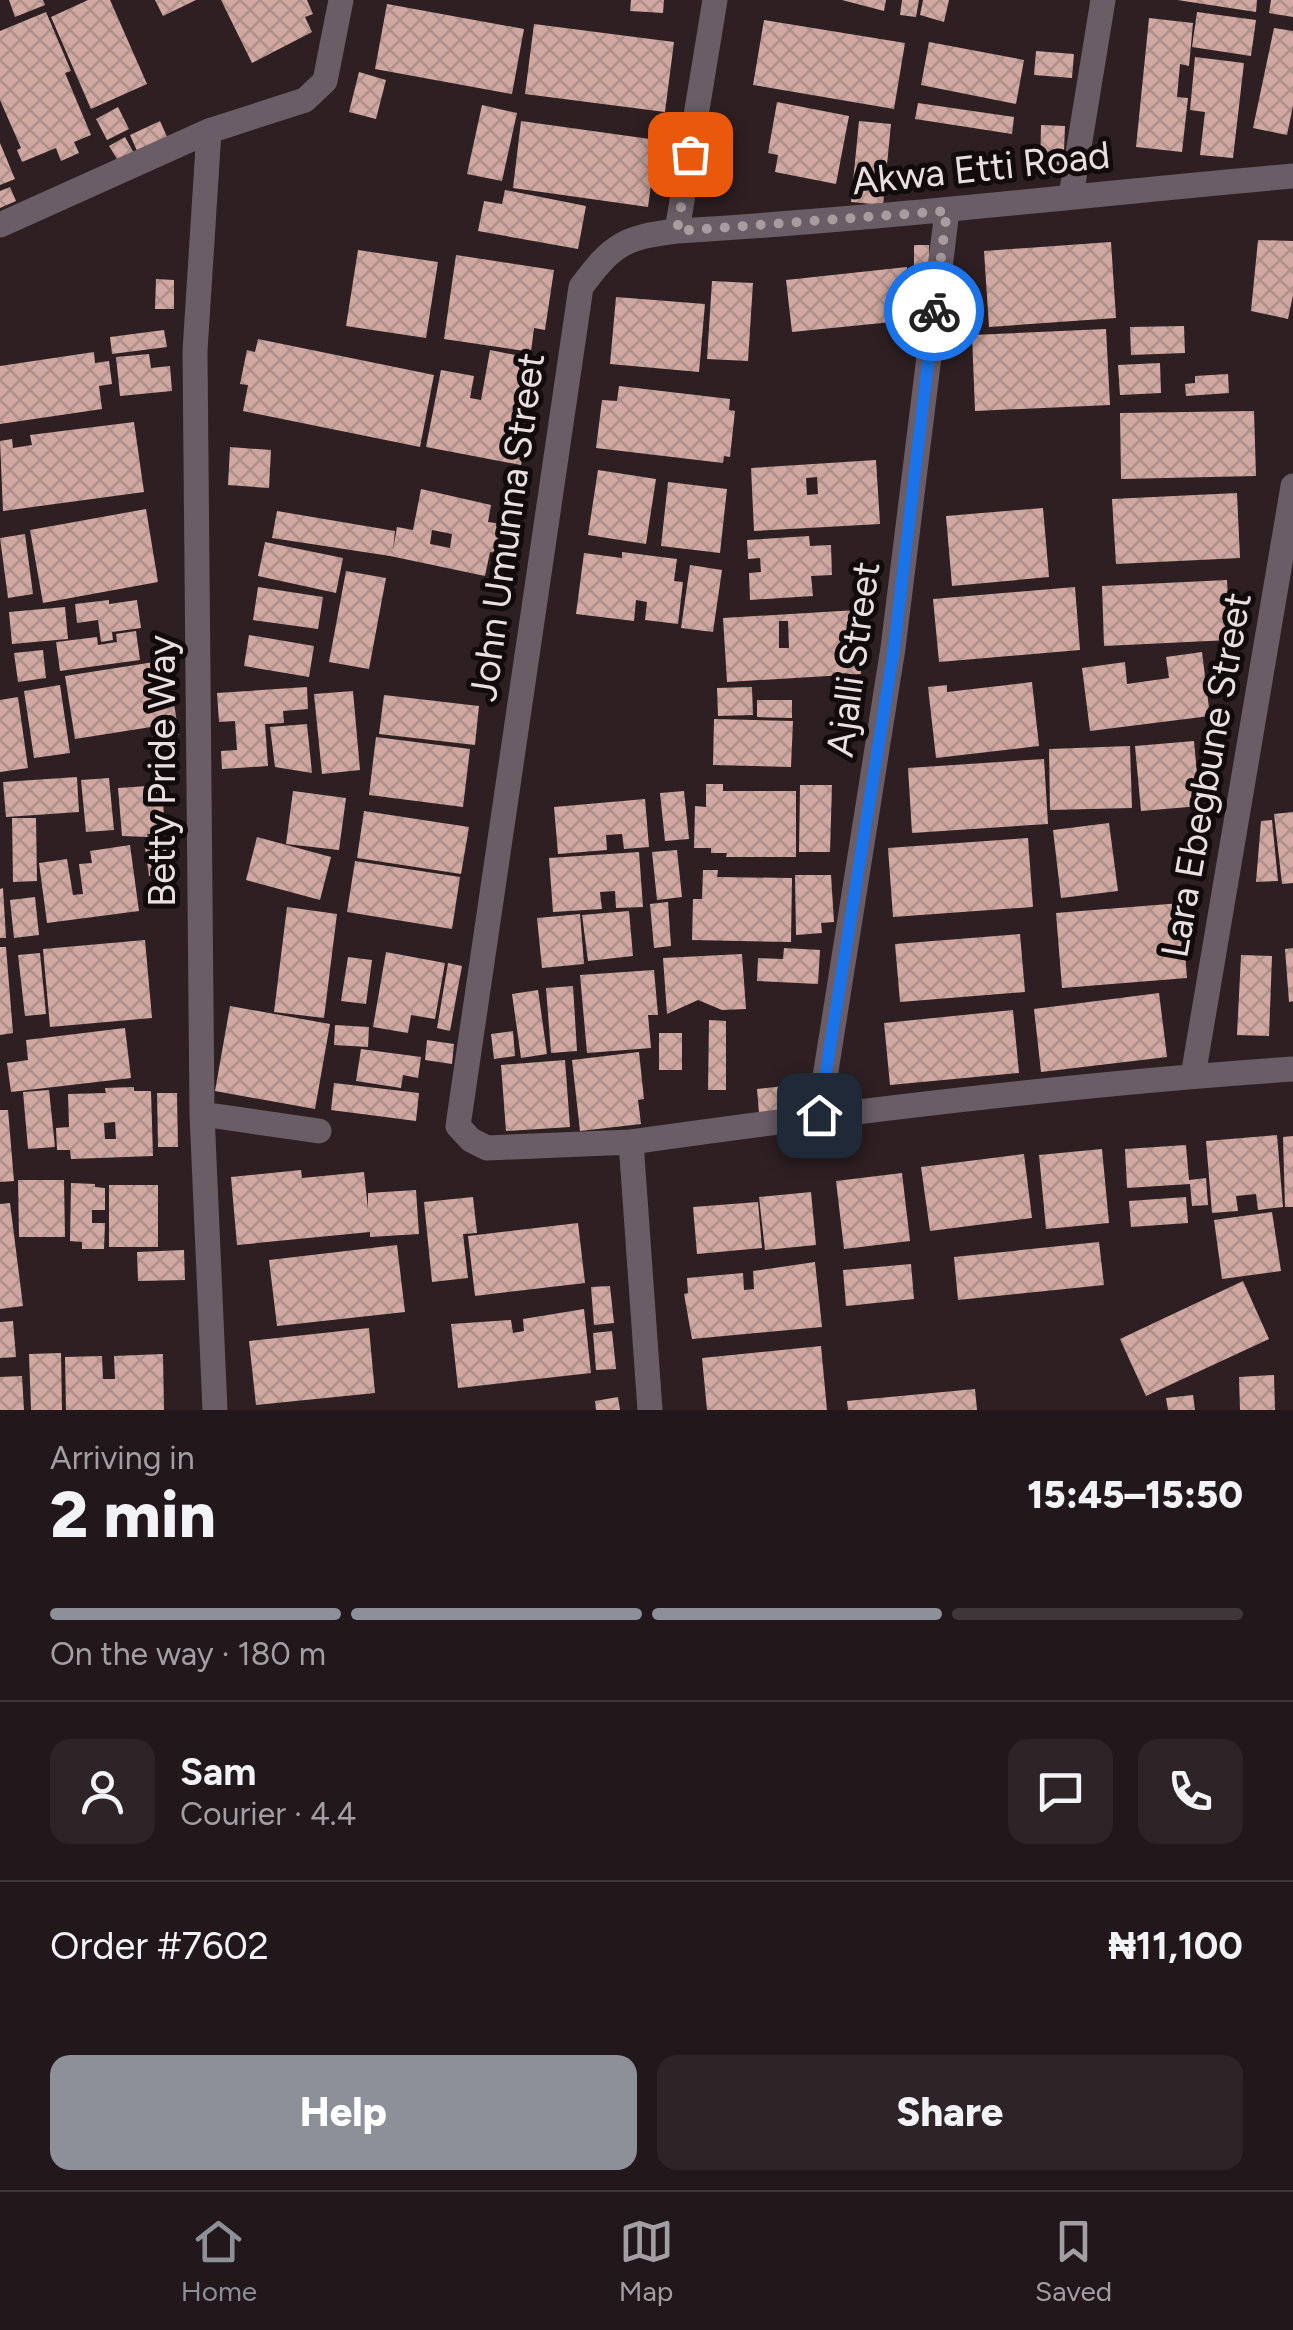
<!DOCTYPE html>
<meta charset="utf-8">
<style>
:root{--surface:#22171a;--page:#2e2427;--text:#f1f3f6;--muted:#a29fa2;--line:#3f3639;--accent:#8c9099}
body{margin:0;font-family:Figtree,sans-serif;background:var(--page);color:var(--text);height:100vh;display:flex;flex-direction:column;font-size:38px;white-space:nowrap}
*{box-sizing:border-box;margin:0}
p{font-size:32px;color:var(--muted)}
.icon{flex:none;width:55px;height:55px;fill:none;stroke:currentColor;stroke-width:2;stroke-linecap:round;stroke-linejoin:round}
.map{position:relative;height:1410px;overflow:hidden}
.drawer{display:flex;flex-direction:column;background:var(--surface);flex:1}
.drawer>*{flex:none}
.pin{position:absolute;display:grid;place-items:center;width:85px;height:85px;color:#fff;margin:-42px;border-radius:20px;box-shadow:0 5px 15px #0006}
.courier{position:absolute;display:grid;place-items:center;width:100px;height:100px;margin:-50px;border:8px solid #1a73e8;border-radius:50%;background:#fff;color:#222;box-shadow:0 2px 12px #0007}
.head em{font-style:normal;font-weight:800}
.head div{display:flex;flex-direction:column-reverse}
.head{display:flex;align-items:center;justify-content:space-between;height:170px;padding:0 50px}
h1{font-size:65px;font-weight:800;line-height:75px}
.bar{display:grid;grid-template-columns:repeat(4,1fr);gap:15px 10px;align-content:center;height:120px;padding:0 50px}
.bar i{height:12px;border-radius:8px;background:var(--line)}
.bar .current{background:var(--accent)}
.bar p{grid-column:span 4}
.line{display:flex;align-items:center;gap:25px;padding:0 50px;border-top:2px solid var(--line)}
.line div{flex:1}
.round{display:grid;place-items:center;flex:none;width:105px;height:105px;border-radius:20px;background:var(--page)}
.action{display:flex;gap:20px;margin-top:auto;padding:20px 50px}
.action a{flex:1;height:115px;border-radius:20px;background:var(--accent);color:#fff;font-size:40px;font-weight:800;line-height:115px;text-align:center}
.action a+a{background:var(--page);color:var(--text)}
.dock{display:flex;justify-content:space-around;align-items:center;height:140px;border-top:2px solid var(--line);background:var(--surface);font-size:28px;color:var(--muted)}
.dock a{display:grid;justify-items:center;gap:5px}
.dock .current{color:var(--accent)}
.map>svg:first-child{display:block}
.building{fill:url(#building-cross-hatch);fill-rule:evenodd}
.lines{fill:none;stroke-linecap:round;stroke-linejoin:round}
.minor{stroke:#6a5d66;stroke-width:25}
.done{stroke:#a89c9e;stroke-width:10;stroke-dasharray:0 18}
.route{stroke:#1a73e8;stroke-width:12}
.labels{text-anchor:middle;dominant-baseline:central;stroke-width:10;stroke-linejoin:round;paint-order:stroke}
.street-label{font-size:38px;fill:#e9dfe1;stroke:#110b0c}
</style>
<div class="map">
<svg width="1293" height="1410" viewBox="0 0 1293 1410">
<defs>
<pattern id="building-cross-hatch" width="8" height="8" patternUnits="userSpaceOnUse" patternTransform="scale(2.5)"><rect width="8" height="8" fill="#d0a8a1"/><path d="M0 0l8 8M0 8l8-8" fill="none" stroke="#ae8f8a"/></pattern>
</defs>
<rect width="100%" height="100%" fill="#2e1f22"/>
<!-- building -->
<path class="building" d="M9,0h34l2,5 -30,12z
M88,0h22l37,84 -56,25 -40,-92z
M155,0h41l-33,16z
M221,0h86l6,14 -8,3 7,15 -60,31z
M631,0h33l-1,13 -33,-2z
M842,0h44l-2,11z
M902,0h17l-3,17 -16,-2z
M923,0h26l-5,22 -24,-7z
M1177,0h80l-1,12z
M1271,0h22v17l-24,-4z
M387,4l137,25 -12,65 -137,-25z
M46,12l25,59 -6,2 26,62 -17,7 5,11 -18,8 -5,-13 -34,14 -5,-12 4,-2 -21,-48v-69z
M1197,12l59,8 -5,36 -59,-9z
M1149,18l44,5 -4,43 -9,-2 -3,33 11,1 -6,54 -46,-5z
M764,20l141,23 -11,66 -141,-24z
M534,24l140,18 -9,70 -140,-18z
M1274,28l19,3v75l-6,29 -34,-7z
M929,42l95,18 -8,44 -95,-19z
M1036,51l38,3 -2,24 -38,-3z
M1195,57l49,6 -11,95 -33,-3 5,-43 -15,-2z
M359,72l27,8 -10,39 -27,-7z
M777,102l72,14 -13,68 -61,-12 3,-17 -10,-2z
M918,103l96,14 -2,17 -97,-15z
M482,105l35,8 -15,68 -35,-7z
M118,107l11,22 -22,11 -11,-21z
M160,121l8,18 -30,14 -8,-18z
M521,121l136,19 -9,67 -135,-19z
M859,121l32,3 -8,81 -32,-3z
M1041,125l24,1 -2,51 -23,-1z
M125,137l10,18 -15,9 -11,-18z
M0,143l15,36 -15,6z
M10,187l6,14 -16,7v-17z
M505,190l81,16 -8,43 -100,-18 6,-30 18,3z
M1258,240l35,1v54l-5,24 -37,-8z
M1111,242l5,76 -127,9 -5,-76z
M914,245h15l1,70h-16z
M358,250l80,12 -12,76 -80,-12z
M456,255l98,15 -9,60 -11,-2 -3,24 -87,-13z
M907,267l5,53 -120,12 -6,-52z
M156,279l18,1v29h-19z
M712,281l41,2 -5,78 -41,-2z
M616,297l89,7 -6,68 -89,-8z
M1184,326l1,27 -54,2 -1,-28z
M1106,329l4,76 -135,6 -3,-76z
M164,330l3,17 -55,7 -2,-17z
M258,339l176,36 -14,72 -177,-36 5,-26 -8,-1 7,-34 8,2z
M490,350l51,10 -20,105 -95,-18 15,-77 33,6 -4,22 11,2z
M94,352l1,11 14,-2 3,23 -13,2 3,23 -102,15v-58z
M149,354l2,14 19,-2 2,25 -52,5 -4,-39z
M1160,363l1,30 -41,2 -2,-30z
M1228,374l1,19 -43,3 -1,-12 10,-1v-7z
M619,386l111,13 -1,11 6,1 -5,46 -6,-1 -1,7 -127,-15 6,-48 15,1z
M1254,411l2,65 -135,3 -1,-66z
M134,422l10,70 -141,19 -3,-70 12,-2 1,9 19,-3 -2,-10z
M230,447l41,3 -2,38 -41,-3z
M876,460l4,64 -126,7 -3,-63zM817,477l1,17 -11,1 -1,-17z
M598,470l58,9 -10,65 -58,-9z
M668,482l59,7 -7,64 -59,-7z
M421,489l70,16 -3,17 14,2 -7,29 -5,-1 -5,24 -95,-20 -118,-18 5,-27 118,20 -2,19 4,-23 16,3zM432,530l20,4 -2,14 -20,-4z
M1237,493l3,65 -124,6 -4,-65z
M1043,508l6,69 -97,9 -6,-70z
M146,509l12,73 -115,21 -13,-73z
M25,534l8,60 -25,4 -8,-60z
M809,536l1,10 21,-1 1,30 -21,1 2,20 -63,4 -1,-27 12,-1 -1,-14 -12,1 -1,-19z
M265,542l78,16 -7,35 -78,-17z
M622,552l55,7 -3,22 9,1 -5,42 -33,-4 2,-18 -11,-2 -2,21 -58,-7 8,-61 38,5z
M690,565l32,5 -9,62 -32,-4z
M346,571l40,7 -17,91 -40,-7z
M1227,580l3,60 -126,6 -2,-60z
M258,587l65,10 -5,32 -65,-9z
M1075,587l5,63 -141,12 -6,-63z
M109,600v4l28,-4 4,28 -29,4 1,8 -12,2 -3,-22 -21,3 -2,-19z
M65,607l3,32 -56,5 -3,-32z
M857,610l4,64 -134,8 -4,-64zM779,621h9l1,27h-10z
M136,631l4,29 -80,11 -4,-29 41,-5 1,8 19,-3 -1,-8z
M249,635l65,11 -5,31 -65,-11z
M43,650l3,28 -28,4 -4,-29z
M1202,652l8,64 -120,15 -8,-63 43,-6 2,22 42,-6 -3,-21z
M167,660l12,75 -26,4 -2,-12 -76,12 -10,-63z
M1032,682l7,64 -103,12 -8,-71 19,-2v7z
M60,685l10,68 -36,5 -10,-67z
M307,687l1,22 -25,2 1,12 -19,1 3,42 -46,3 -1,-18 16,-1 -2,-29 -16,1 -2,-29z
M752,687l1,28 -35,1 -1,-28z
M353,691l7,79 -38,4 -8,-80z
M384,695l95,11 -4,39 -96,-11z
M18,697l10,71 -28,4v-72z
M757,700h35v18l-35,-1z
M714,719l79,2 -2,46 -78,-2z
M307,724l5,49 -37,-6 -5,-40z
M376,737l94,12 -7,58 -94,-12z
M1194,741l6,65 -59,5 -6,-65z
M1130,746l2,62 -82,2 -1,-61z
M1044,759l4,65 -136,9 -4,-65z
M77,777l2,35 -73,5 -3,-35z
M109,778l5,52 -28,2 -5,-52z
M706,784h17v7h73v66h-70l1,-4h-16v-5h-17l1,-42 11,1z
M162,785l3,48 -18,1 1,3 -26,-1 -4,-48z
M800,785h32l-2,67h-31z
M293,791l53,7 -7,52 -53,-6z
M684,791l5,48 -24,2 -5,-48z
M645,799l4,48 -25,2 -2,-15 -16,1 1,15 -49,4 -4,-47z
M364,811l105,16 -8,47 -104,-16z
M1293,812v71l-11,1 -8,-70z
M12,818h24l1,63 -24,1z
M1272,820l6,61 -22,1 5,-61z
M1109,823l9,68 -57,7 -8,-68z
M167,837l4,36 -22,3 -5,-36z
M257,837l74,20 -11,43 -74,-20z
M1028,838l5,69 -140,10 -5,-69z
M130,845l9,66 -92,12 -8,-60 28,-4 6,36 10,-1 -4,-30 13,-1 -2,-12z
M677,850l5,47 -25,3 -5,-48z
M639,852l4,55 -27,1 -1,-17 -15,1 2,17 -49,3 -4,-54z
M355,861l105,16 -8,52 -105,-17z
M703,870h15l-1,7 75,1 -1,64 -99,-2 1,-41h9z
M795,875h36l3,47 -13,1 1,10 -26,2z
M3,888l3,50h-6v-49z
M35,897l4,38 -25,3 -4,-38z
M668,902l3,44 -17,2 -4,-44z
M1181,903l6,75 -125,10 -6,-75z
M287,907l50,7 -13,104 -50,-6z
M629,911l4,45 -45,5 -6,-46z
M580,914l4,50 -42,4 -5,-50z
M1020,934l5,58 -125,10 -5,-58z
M145,940l7,78 -102,9 -7,-78z
M0,947h6l7,86 -13,2z
M784,948l36,2 -2,34 -61,-3 1,-23 25,1z
M1293,948v53l-4,1 -4,-53z
M386,952l59,11 -10,56 -24,-4 -3,18 -35,-6z
M40,953l6,61 -21,2 -7,-61z
M742,954l4,55 -24,1 -24,-10 -31,14 -4,-56z
M1241,955l31,1 -3,80 -32,-1z
M348,957l24,3 -6,44 -25,-3z
M448,963l14,3 -12,65 -13,-3z
M654,970l4,45h-10l3,33 -64,5 -7,-78z
M573,986l4,65 -26,2 -5,-65z
M538,990l9,64 -26,4 -9,-64z
M1159,993l8,64 -126,15 -7,-63z
M230,1006l100,18 -15,85 -100,-18z
M1013,1010l6,63 -129,12 -6,-62z
M709,1020l17,1v69h-18z
M335,1025l34,2 -1,20 -34,-2z
M125,1028l6,50 -120,14 -4,-29 21,-3 -2,-20z
M513,1031l2,25 -21,3 -3,-25z
M659,1033h23v37h-23z
M427,1040l27,4 -2,20 -27,-4z
M361,1049l60,8 -3,21 -15,-3 -2,13 -45,-7z
M639,1052l5,47 -6,1 3,24 -61,7 -8,-71z
M565,1060l5,67 -64,4 -5,-66z
M334,1083l85,10 -3,28 -85,-11z
M784,1086l3,24 -28,3 -2,-24z
M134,1087v4h17l2,65 -82,3 -1,-9h-13l-1,-22 13,-1 -1,-33 38,-1 -1,-5zM115,1122l1,17h-11l-1,-16z
M49,1090l6,57 -27,2 -5,-57z
M157,1093h20l1,54h-20z
M0,1110h8l6,71 -14,1z
M1277,1135l6,72 -25,3 -2,-16 -20,2 2,15 -26,2 -6,-72z
M1293,1136v71h-8l-2,-70z
M1186,1145l3,35 17,-2 2,27 -16,1 -2,-22 -63,4 -2,-39z
M1102,1149l7,74 -63,6 -7,-74z
M1024,1154l8,64 -102,13 -9,-64z
M301,1170l1,8 62,-6 4,37v-16l48,-3 3,44 -49,3v-5l-133,13 -6,-68z
M902,1173l8,68 -66,8 -8,-68z
M18,1180h46l1,57h-46z
M71,1183l24,1v3l10,1v22h-13v13h13l-1,26h-22v-7l-12,-1z
M109,1185h49v62h-49z
M811,1192l5,53 -51,5 -6,-53z
M473,1197l4,36 -14,1 5,44 -36,4 -8,-80z
M1186,1197l2,26 -57,4 -2,-26z
M758,1202l4,46 -65,6 -4,-47z
M10,1203l13,103 -23,3v-105z
M1272,1212l9,59 -59,8 -8,-59z
M578,1223l7,60 -110,13 -7,-60z
M1099,1242l5,43 -146,15 -4,-43z
M397,1245l8,67 -128,14 -8,-66z
M184,1250l1,30 -47,1 -1,-29z
M815,1262l7,65 -130,12 -8,-45 4,-1 -1,-15 56,-5 1,17 10,-1 -1,-18z
M911,1264l3,35 -68,7 -3,-36z
M1243,1281l26,58 -123,57 -26,-57z
M610,1286l4,37 -20,2 -3,-38z
M584,1309l7,64 -133,15 -7,-64 60,-4 2,13 11,-2 -1,-12z
M13,1321l3,36 -16,1v-36z
M369,1328l6,65 -119,12 -7,-64z
M612,1331l4,38 -20,1 -3,-37z
M821,1346l6,64h-120l-5,-52z
M61,1353l1,57h-31l-2,-56z
M163,1354l1,56h-98l-1,-53 37,-1 1,23h12l-1,-23z
M1274,1375l1,35h-35l-1,-33z
M22,1376l2,34h-24v-33z
M975,1389l2,21h-129l-1,-9z
M1193,1395l2,15h-27l-2,-12z
M618,1397l2,13h-24l-1,-9z"/>
<g class="lines">
<!-- minor -->
<path class="minor" d="M209,131l-14,220 7,763 13,296
M1071,196l32,-196
M0,225l209,-94 96,-31 20,-19 16,-81
M677,231c206,-12 411,-37 616,-55
M1193,1076l100,-590
M202,1114l117,17
M819,1115l74,-467 54,-437
M631,1142c220,-31 441,-58 662,-73
M650,1410l-19,-268 -144,6 -16,-8 -13,-14 123,-839c31,-42 43,-50 96,-56l38,-231"/>
</g>
<g class="lines">
<!-- done -->
<path class="done" d="M690,154l-13,77 270,-20 -13,100"/>
<!-- route -->
<path class="route" d="M819,1115l75,-467 40,-337"/>
</g>
<g class="labels">
<!-- street labels -->
<g class="street-label">
<text transform="translate(981 168) rotate(-6)">Akwa Etti Road</text>
<text transform="translate(507 527) rotate(-82)">John Umunna Street</text>
<text transform="translate(853 659) rotate(-82)">Ajalli Street</text>
<text transform="translate(162 771) rotate(-90)">Betty Pride Way</text>
<text transform="translate(1206 775) rotate(-80)">Lara Ebegbune Street</text>
</g>
</g>
</svg>
<div class="pin" style="left:690px;top:154px;background:#ea580c"><svg class="icon" aria-label="bag" viewBox="0 0 24 24"><path d="M5 8h14l-1 12H6zM9 8a3 3 0 0 1 6 0"/></svg></div>
<div class="pin" style="left:819px;top:1115px;background:#1f2937"><svg class="icon" aria-label="home" viewBox="0 0 24 24"><path d="M3 11l9-7 9 7M6 9v11h12V9"/></svg></div>
<div class="courier" style="left:934px;top:311px"><svg class="icon" aria-label="bike" viewBox="0 0 24 24"><circle cx="6" cy="16" r="4"/><circle cx="18" cy="16" r="4"/><path d="M6 16l4-8h5l3 8M10 8l3 8H6M13 5h3"/></svg></div>
</div>
<section class="drawer">
<div class="head"><div><h1>2 min</h1><p>Arriving in</p></div><em>15:45–15:50</em></div>
<div class="bar"><i class="current"></i><i class="current"></i><i class="current"></i><i></i><p>On the way · 180 m</p></div>
<div class="line" style="height:180px"><a class="round"><svg class="icon" aria-label="person" viewBox="0 0 24 24"><circle cx="12" cy="8" r="4"/><path d="M4 21q1-7 8-7t8 7"/></svg></a><div><b>Sam</b><p>Courier · 4.4</p></div><a class="round"><svg class="icon" aria-label="chat" viewBox="0 0 24 24"><path d="M4 5h16v11H9l-5 4z"/></svg></a><a class="round"><svg class="icon" aria-label="phone" viewBox="0 0 24 24"><path d="M5 4h4l2 5-3 2q2 4 5 5l2-3 5 2v4C11 20 4 13 5 4z"/></svg></a></div>
<div class="line" style="height:130px"><div>Order #7602</div><b>₦11,100</b></div>
<div class="action"><a>Help</a><a>Share</a></div>
</section>
<nav class="dock">
<a class="current"><svg class="icon" aria-label="home" viewBox="0 0 24 24"><path d="M3 11l9-7 9 7M6 9v11h12V9"/></svg>Home</a>
<a><svg class="icon" aria-label="map" viewBox="0 0 24 24"><path d="M3 6l6-2 6 2 6-2v14l-6 2-6-2-6 2zM9 4v14M15 6v14"/></svg>Map</a>
<a><svg class="icon" aria-label="saved" viewBox="0 0 24 24"><path d="M7 4h10v16l-5-4-5 4z"/></svg>Saved</a>
</nav>
